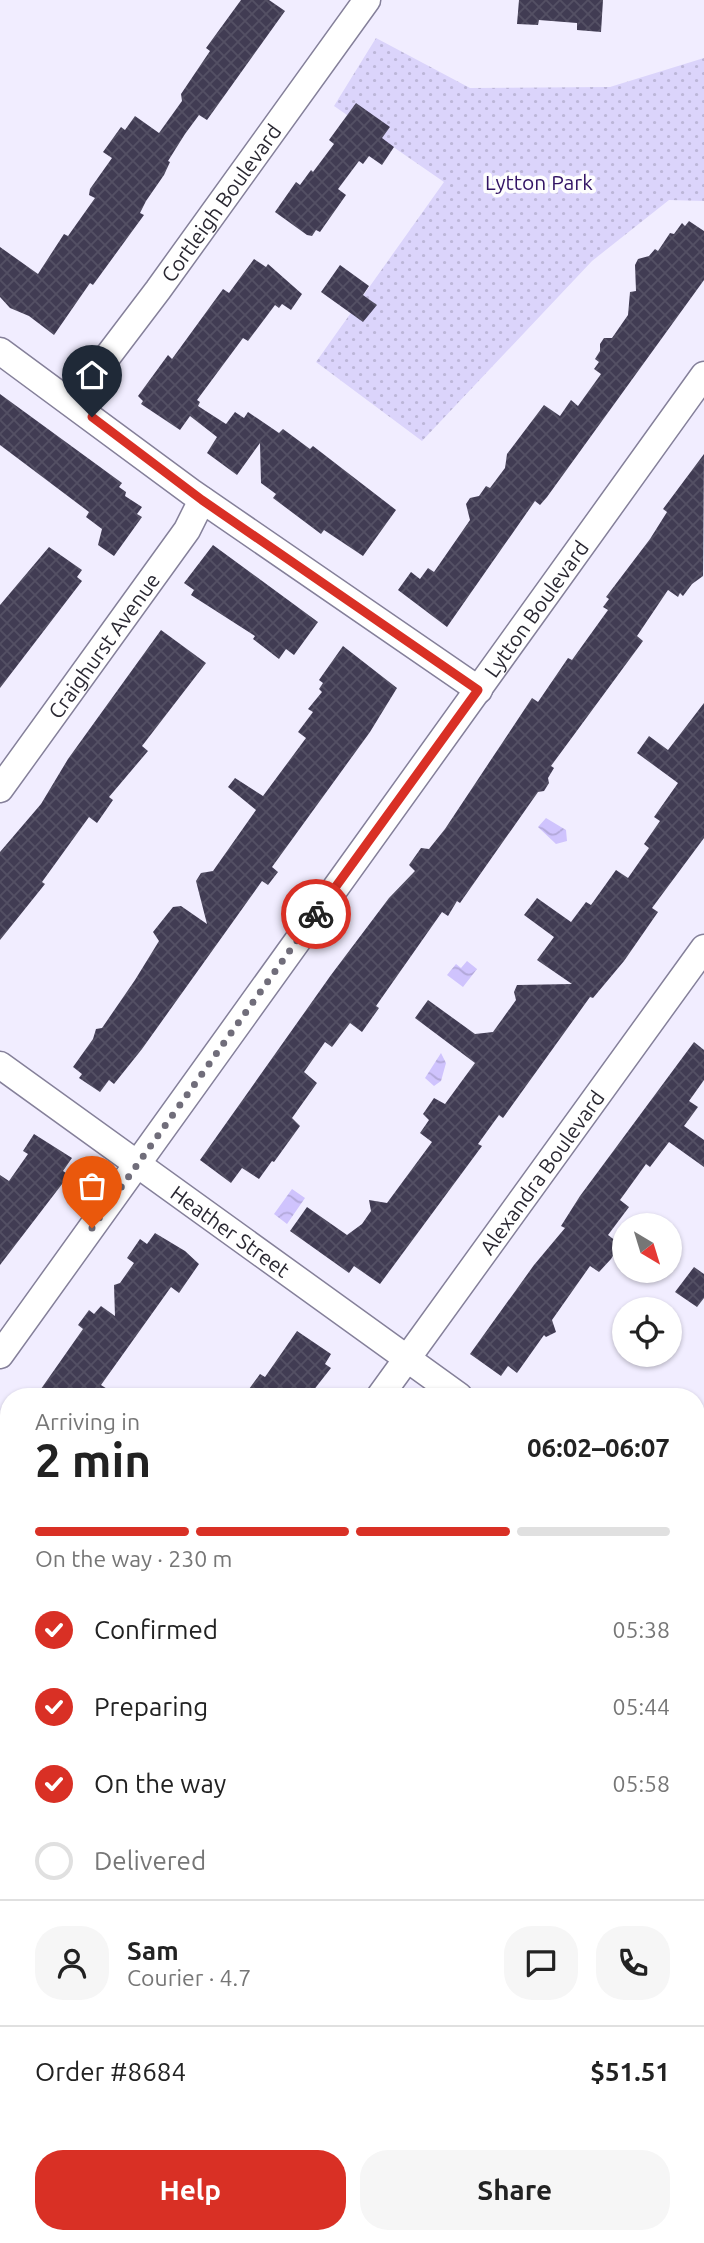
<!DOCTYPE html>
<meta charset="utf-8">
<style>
:root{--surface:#fff;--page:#f6f6f6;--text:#222;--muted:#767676;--line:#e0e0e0;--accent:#d93025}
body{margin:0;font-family:Ubuntu,sans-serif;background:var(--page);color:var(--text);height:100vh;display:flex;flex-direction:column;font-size:26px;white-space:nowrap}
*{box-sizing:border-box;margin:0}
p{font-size:23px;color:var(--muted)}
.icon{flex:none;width:38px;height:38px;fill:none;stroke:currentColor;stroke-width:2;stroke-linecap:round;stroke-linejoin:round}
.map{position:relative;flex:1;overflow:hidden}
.side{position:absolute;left:0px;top:1388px;width:705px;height:856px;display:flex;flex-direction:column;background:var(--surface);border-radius:28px 28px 0 0;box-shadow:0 2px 5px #0004}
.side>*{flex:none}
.needle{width:46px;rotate:142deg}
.controls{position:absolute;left:612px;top:1213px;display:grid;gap:14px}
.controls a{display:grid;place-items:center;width:70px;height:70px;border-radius:50%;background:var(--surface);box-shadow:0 2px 5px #0004;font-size:35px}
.pin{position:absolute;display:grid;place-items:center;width:60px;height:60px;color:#fff;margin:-72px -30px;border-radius:50% 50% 50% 0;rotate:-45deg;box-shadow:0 0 7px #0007}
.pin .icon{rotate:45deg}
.courier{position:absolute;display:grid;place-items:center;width:70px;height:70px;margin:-35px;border:5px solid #d93025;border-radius:50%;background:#fff;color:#222;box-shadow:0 2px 9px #0007}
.head em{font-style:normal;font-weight:600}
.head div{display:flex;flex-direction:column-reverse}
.head{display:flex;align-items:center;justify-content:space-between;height:119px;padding:0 35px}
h1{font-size:46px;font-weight:600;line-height:52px}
.bar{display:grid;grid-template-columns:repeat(4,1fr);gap:10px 7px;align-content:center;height:84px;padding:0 35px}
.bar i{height:9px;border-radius:5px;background:var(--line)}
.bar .current{background:var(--accent)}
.bar p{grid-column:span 4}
.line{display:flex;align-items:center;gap:18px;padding:0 35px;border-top:2px solid var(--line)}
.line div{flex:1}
.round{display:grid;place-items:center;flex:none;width:74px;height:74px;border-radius:28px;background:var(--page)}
ol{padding:0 35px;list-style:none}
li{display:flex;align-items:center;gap:21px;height:77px}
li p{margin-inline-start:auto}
li .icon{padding:7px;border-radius:50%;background:var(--accent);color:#fff;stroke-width:4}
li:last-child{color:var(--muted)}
li i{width:38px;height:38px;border:4px solid var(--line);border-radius:50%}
.primary-button{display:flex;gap:14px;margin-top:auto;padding:14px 35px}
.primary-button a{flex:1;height:80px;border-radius:28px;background:var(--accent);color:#fff;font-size:28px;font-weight:600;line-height:80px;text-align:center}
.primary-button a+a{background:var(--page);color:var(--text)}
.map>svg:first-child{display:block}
.green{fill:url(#green-dots)}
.water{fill:url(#water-waves)}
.building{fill:url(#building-cross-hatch)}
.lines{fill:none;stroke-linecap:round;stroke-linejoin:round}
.street-casing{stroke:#85809a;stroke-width:29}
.secondary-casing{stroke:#85809a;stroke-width:39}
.street{stroke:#fff;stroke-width:26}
.secondary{stroke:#fff;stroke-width:37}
.done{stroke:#706d7a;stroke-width:7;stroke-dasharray:0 12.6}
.route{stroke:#d93025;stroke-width:9}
.labels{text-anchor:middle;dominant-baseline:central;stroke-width:7;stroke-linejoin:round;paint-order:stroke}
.park-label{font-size:21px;fill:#321364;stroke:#fdfdfd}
.street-label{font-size:21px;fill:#2a2832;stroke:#fdfdfd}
</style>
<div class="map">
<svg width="704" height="2243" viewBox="0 0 704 2243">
<defs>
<pattern id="green-dots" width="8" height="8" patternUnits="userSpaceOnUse" patternTransform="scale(1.75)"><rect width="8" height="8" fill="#dbd4fb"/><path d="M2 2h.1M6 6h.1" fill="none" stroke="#bcb6d8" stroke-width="1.8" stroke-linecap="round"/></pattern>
<pattern id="water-waves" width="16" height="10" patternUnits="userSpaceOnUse" patternTransform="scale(1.75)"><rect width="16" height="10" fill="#cfc3fd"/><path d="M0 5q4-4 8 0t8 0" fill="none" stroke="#b2a8d9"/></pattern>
<pattern id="building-cross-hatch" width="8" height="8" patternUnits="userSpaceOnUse" patternTransform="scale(1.75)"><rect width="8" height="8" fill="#413c53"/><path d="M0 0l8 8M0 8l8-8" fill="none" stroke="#545064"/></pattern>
</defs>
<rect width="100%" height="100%" fill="#f1edff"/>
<!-- green -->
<path class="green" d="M376,38l94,50 140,-1 94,-29v143l-35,-1 -77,61 -170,180 -106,-79 128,-180 -110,-76z"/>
<!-- water -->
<path class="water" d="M546,818l20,12 1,11 -11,3 -18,-17z
M467,961l10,8 -14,18 -16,-12 9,-11 5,4z
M441,1053l5,10 -5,18 -7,5 -9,-8z
M292,1189l13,9 -18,26 -13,-10z"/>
<!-- building -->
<path class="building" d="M241,0h28l16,11 -78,109 -8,-5 -14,19 -17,27 2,1 -6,13 -18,26 -6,12 4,2 -51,70 -3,-2 -36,52 -25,-19 -19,-8 -10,-11v-50l38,27 26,-40 4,2 27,-38 -6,-3 1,-6 22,-31 -9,-6 18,-25 4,3 10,-14 24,17 23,-32 -1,-7 29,-43 -4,-3z
M519,0h84l-2,32 -24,-2v-7l-38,-3 -1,5 -21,-1z
M356,103l34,24 -8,11 12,9 -12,18 -13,-9 -6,8 -4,-3 -21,28 8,6 -26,37 -4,-2 -4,6 -5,-1 -32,-23 21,-30 4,3 11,-15 2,2 21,-28 -5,-4z
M689,221l15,10v49l-157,217 -7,8 -5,-4 -88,126 -49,-37 13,-18 9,7 8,-11 6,4 36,-52 -4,-16 4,-6 9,-2 7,-10 4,2 15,-20 2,-14 37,-49 16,11 11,-16 7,6 23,-32 -7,-5 5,-7 -4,-3 5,-8v-7l4,-6h8l16,-23 2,-23 6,-1 -1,-26 3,-6 11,-3 6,-7 3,2 12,-18 4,1 8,-11 3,3z
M254,259l12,8 2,-3 34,30 -11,16 -9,-6 -3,4 -4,-3 -27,36 -5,-3 -46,62 3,2 -2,4 28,18 9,-12 9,6 4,-6 31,21 4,-4 27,20 3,-3 83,64 -33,46 -39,-26 -3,4 -48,-36 3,-4 -15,-11 -1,-40 -23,32 -30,-22 10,-16 -27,-21 -10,14 -39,-26 2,-3 -5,-5 30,-41 4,4 51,-70 6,4z
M340,265l29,21 -6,9 14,10 -14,17 -42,-30z
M0,394l122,89 -3,4 7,5 -1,4 17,11 -5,7 5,3 -28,39 -16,-11 4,-16 -16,-12 3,-5 -89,-67z
M704,454l-1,122 -11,8 -9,12 -3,-3 -2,4 -10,-7 -31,46 6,5 -92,125 3,2 -6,10 1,5 -5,8 -6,1 -78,111 -3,-2 -9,15 -6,-4 -66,94 3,2 -17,24 -12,-9 -18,24 -7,-5 -21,30 13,11 -25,35 8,8 -26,36 -2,-1 -13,18 -17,-11 -11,15 -31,-23 131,-185 58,-77 26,-27 -6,-6 12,-17 8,1 16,-20 87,-131 6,4 30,-44 4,2 36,-50 -5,-3 6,-8 -3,-2 44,-58 17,-27 -4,-3z
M213,545l105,77 -24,33 -8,-6 -7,10 -26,-20 2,-3 -64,-41 3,-5 -10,-7z
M49,547l33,23 -5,7 5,4 -82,107v-83z
M161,630l45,33 -64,83 6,5 -39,46 4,3 -16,23 -8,-6 -47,65 3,2 -45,56v-88l41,-48 27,-45z
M343,646l54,42 -27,44 -98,135 6,5 -10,13 -6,-4 -120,168 -28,35 -5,-4 -9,12 -21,-14 3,-4 -9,-7 20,-28 3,-10 6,-1 33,-48 24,-39 -6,-9 20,-25 8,-1 26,18 -11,-43 5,-8 12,-2 43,-61 -28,-23 7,-9 28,18 43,-58 -8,-6 15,-20 -5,-3 14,-17 -3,-3 4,-6 -4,-3z
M704,703v135l-52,70 6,4 -34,49 -31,37 -3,-1 -87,121 -4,-3 -21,29 4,2 -102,138 -26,-18 -5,7 -59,-42 17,-24 40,28 15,-11 9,-13 -2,-11 18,3 45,-61 -12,-9 9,-13 -6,-6 11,-16 11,6 30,-41 -60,-45 13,-18 47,34 18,-2 23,-32 -2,-8 3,-7 55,-1 -35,-24 17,-23 -30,-22 13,-17 34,24 15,-20 5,3 25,-35 12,8 21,-30 -5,-4 16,-23 -6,-4 24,-34 -41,-30 12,-17 19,14z
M694,1042l10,8v30l-15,21 9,6 -14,19 20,14v27l-35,-25 -19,25 -4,-3 -26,36 9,7 -21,28 12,9 -9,15 -12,13 -9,-6 -38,54 4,12 -10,5 -2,-2 -27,38 -9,-7 -7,10 -31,-22 64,-89 31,-37 -4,-2 19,-30z
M34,1134l38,24 -9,13 6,4 -69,90v-90l9,6 19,-27 -5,-3z
M155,1233l30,18 14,13 -20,29 -8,-6 -70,98 17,11h-82l47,-67 -5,-4 11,-15 5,4 7,-8 14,10 -1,-31 6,-2 14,-20 -7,-5 13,-19 7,5z
M694,1267l10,7v24l-7,9 -22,-15z
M297,1331l34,23 -6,10 6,4 -22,28h-50l-10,-7 11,-15 5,3z"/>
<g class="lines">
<defs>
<g id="street">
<path d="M0,351l191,141 288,198"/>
<path id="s1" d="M73,402l85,-112 209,-290"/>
<path id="s2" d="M0,789l187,-259 15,-30"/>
<path id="s3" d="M0,1065l459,331"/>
<path id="s4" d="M0,1355l704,-980"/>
<path id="s5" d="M380,1396l324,-448"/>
<path d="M696,1567l8,5"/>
<path d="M0,1884l9,7"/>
<path d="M0,1924l9,-12"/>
<path d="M489,2235l11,8"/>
</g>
<path id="secondary" d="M696,1622l8,-10
M241,2243l6,-8"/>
</defs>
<!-- street casing -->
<use href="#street" class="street-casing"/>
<!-- secondary casing -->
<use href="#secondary" class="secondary-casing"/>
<!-- street -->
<use href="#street" class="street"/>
<!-- secondary -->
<use href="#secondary" class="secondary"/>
</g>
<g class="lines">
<!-- done -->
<path class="done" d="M92,1228l224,-314"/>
<!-- route -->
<path class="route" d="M92,417l110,83 276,190 -162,224"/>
</g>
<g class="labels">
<!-- park labels -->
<g class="park-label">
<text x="539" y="182">Lytton Park</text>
</g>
<!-- street labels -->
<g class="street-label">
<text stroke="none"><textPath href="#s1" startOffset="248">Cortleigh Boulevard</textPath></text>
<text stroke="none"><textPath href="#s4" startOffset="919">Lytton Boulevard</textPath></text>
<text stroke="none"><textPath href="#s2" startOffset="177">Craighurst Avenue</textPath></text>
<text stroke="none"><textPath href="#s5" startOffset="276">Alexandra Boulevard</textPath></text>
<text stroke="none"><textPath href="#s3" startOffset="284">Heather Street</textPath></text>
</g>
</g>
</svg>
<div class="controls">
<a><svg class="needle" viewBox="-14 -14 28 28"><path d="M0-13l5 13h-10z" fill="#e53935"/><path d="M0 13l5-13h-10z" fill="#767676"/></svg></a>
<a><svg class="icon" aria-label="locate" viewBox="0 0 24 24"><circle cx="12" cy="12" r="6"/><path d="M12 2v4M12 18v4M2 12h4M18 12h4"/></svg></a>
</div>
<div class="pin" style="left:92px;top:1228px;background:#ea580c"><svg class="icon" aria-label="bag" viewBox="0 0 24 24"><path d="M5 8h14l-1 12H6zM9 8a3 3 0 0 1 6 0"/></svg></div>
<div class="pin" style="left:92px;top:417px;background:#1f2937"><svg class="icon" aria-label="home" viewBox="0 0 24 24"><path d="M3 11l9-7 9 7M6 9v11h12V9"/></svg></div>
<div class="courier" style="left:316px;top:914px"><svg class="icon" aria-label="bike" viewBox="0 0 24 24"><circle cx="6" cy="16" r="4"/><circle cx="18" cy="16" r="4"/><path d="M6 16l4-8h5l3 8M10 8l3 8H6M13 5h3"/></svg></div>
<section class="side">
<div class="head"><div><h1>2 min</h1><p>Arriving in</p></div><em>06:02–06:07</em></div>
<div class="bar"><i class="current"></i><i class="current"></i><i class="current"></i><i></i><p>On the way · 230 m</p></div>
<ol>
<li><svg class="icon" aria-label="check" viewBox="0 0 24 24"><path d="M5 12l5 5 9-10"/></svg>Confirmed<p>05:38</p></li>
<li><svg class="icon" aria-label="check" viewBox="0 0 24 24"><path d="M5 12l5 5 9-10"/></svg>Preparing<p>05:44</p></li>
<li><svg class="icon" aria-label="check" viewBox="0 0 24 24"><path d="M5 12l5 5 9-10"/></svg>On the way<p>05:58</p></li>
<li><i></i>Delivered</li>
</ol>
<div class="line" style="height:126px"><a class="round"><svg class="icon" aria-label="person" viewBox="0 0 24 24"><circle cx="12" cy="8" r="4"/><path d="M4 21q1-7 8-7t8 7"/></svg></a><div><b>Sam</b><p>Courier · 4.7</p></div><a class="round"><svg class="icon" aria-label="chat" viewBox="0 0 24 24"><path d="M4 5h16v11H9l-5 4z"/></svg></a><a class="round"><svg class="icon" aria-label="phone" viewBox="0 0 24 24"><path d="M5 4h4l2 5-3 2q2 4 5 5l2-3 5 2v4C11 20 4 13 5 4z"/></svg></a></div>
<div class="line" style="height:91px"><div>Order #8684</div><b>$51.51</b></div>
<div class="primary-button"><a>Help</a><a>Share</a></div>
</section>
</div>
